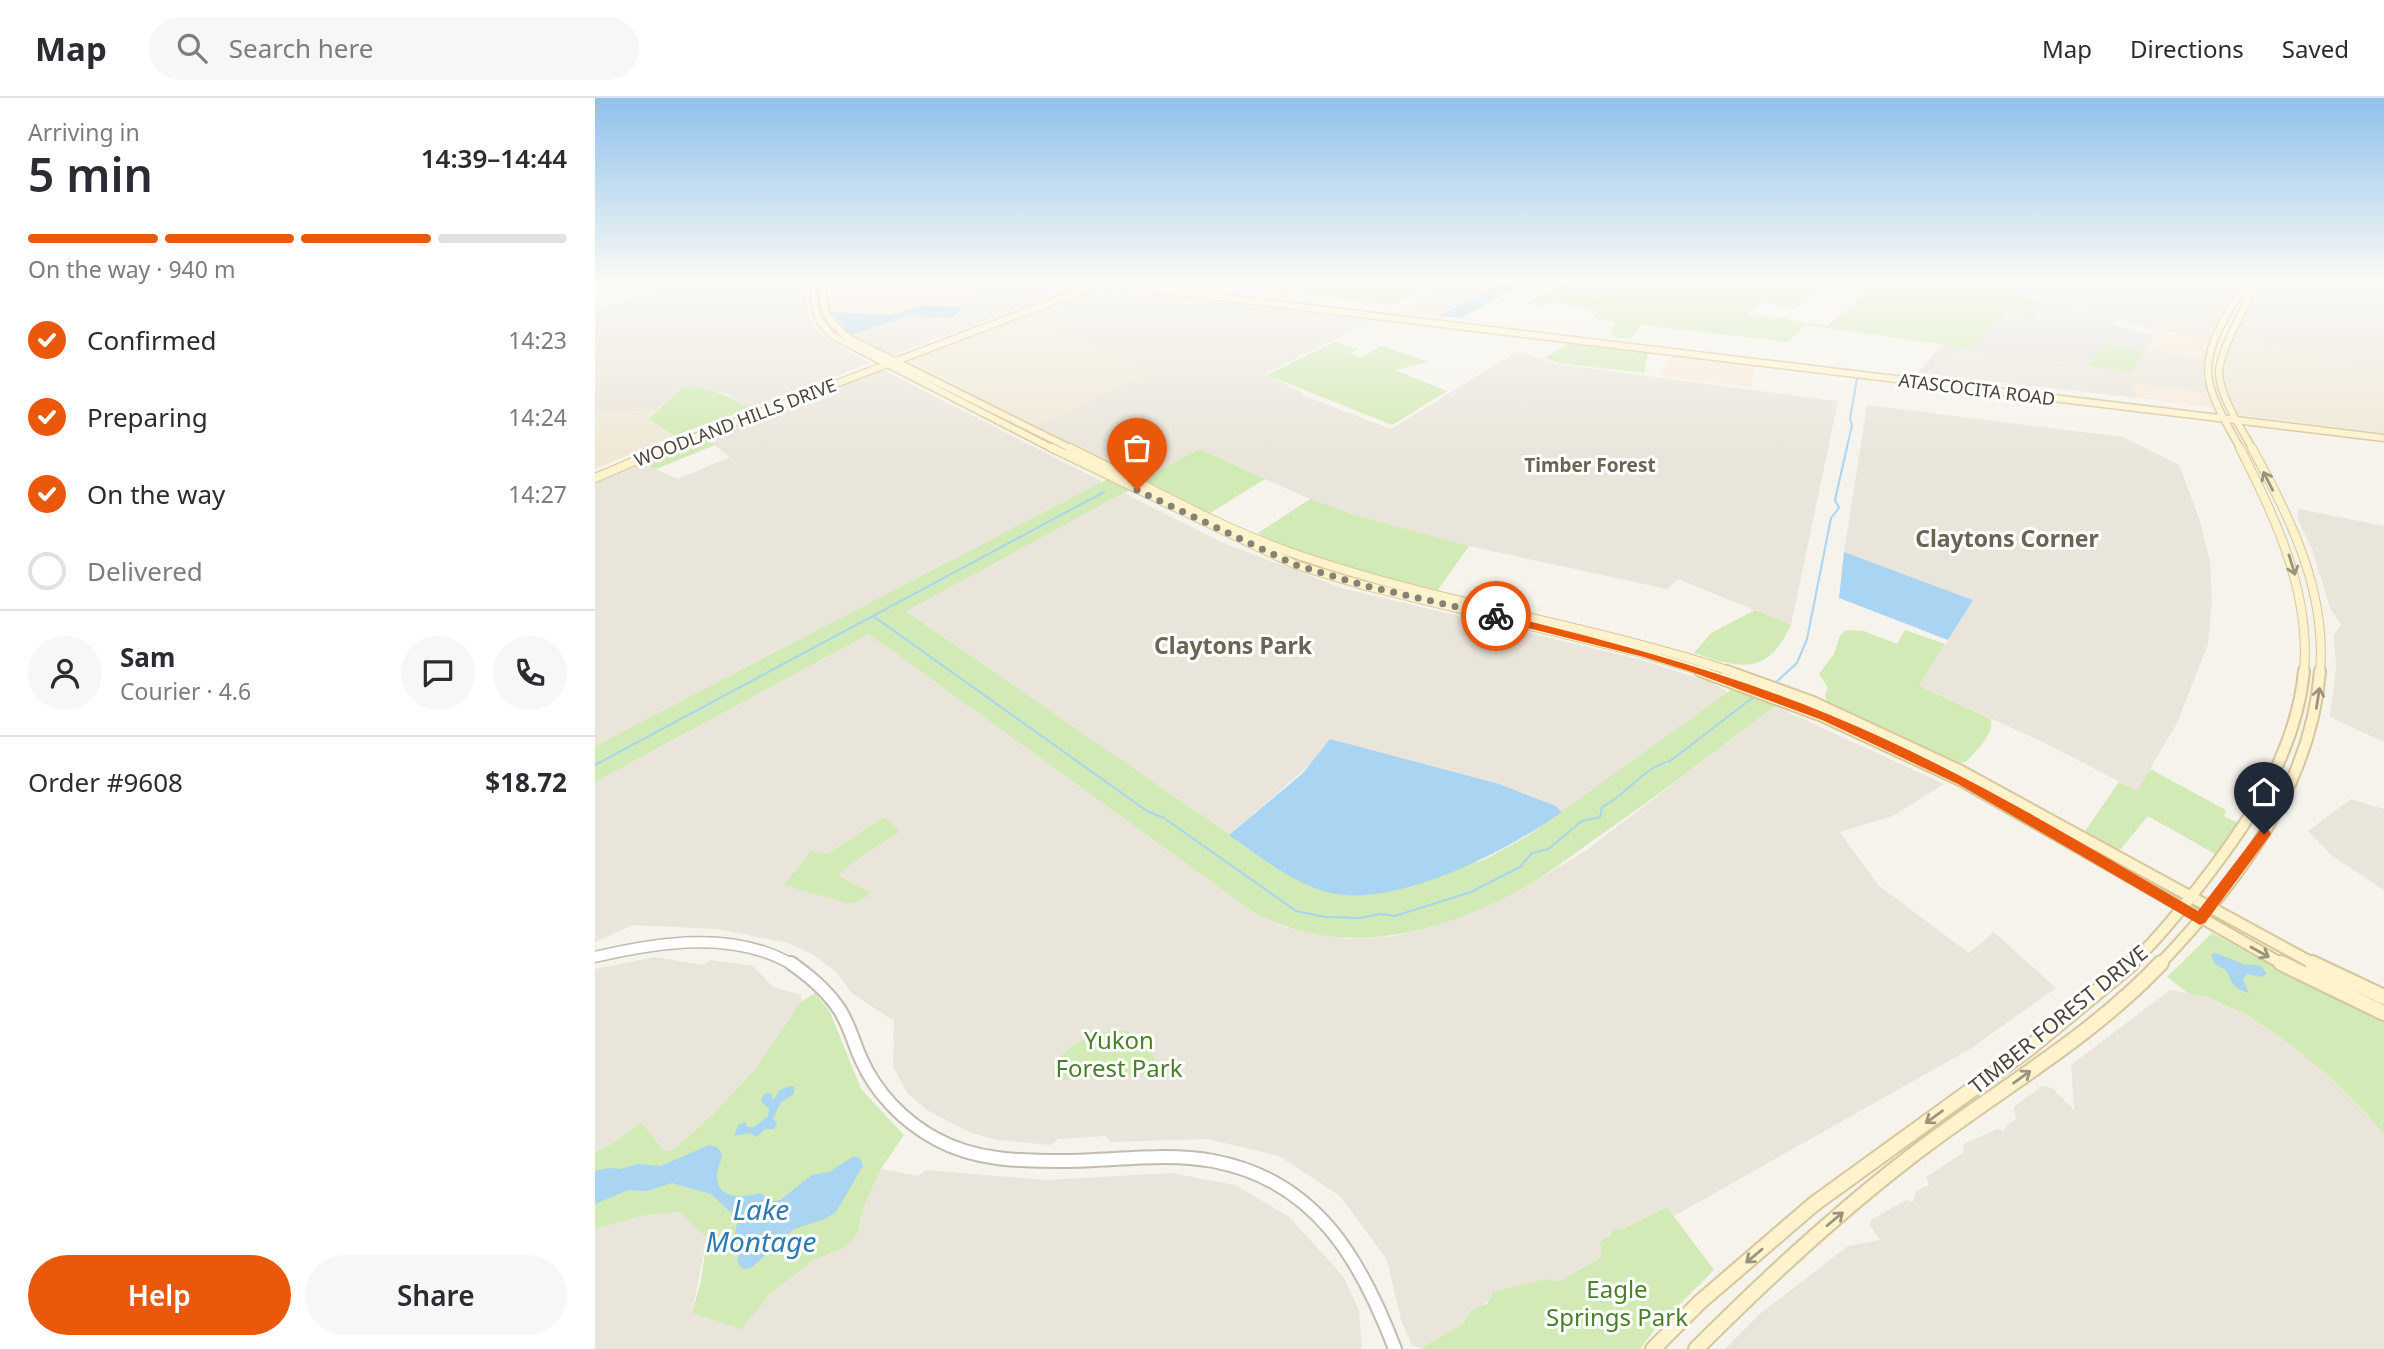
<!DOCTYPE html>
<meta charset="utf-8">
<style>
:root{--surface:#fff;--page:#f7f7f7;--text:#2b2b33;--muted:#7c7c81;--line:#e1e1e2;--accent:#ea580c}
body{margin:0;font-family:"Noto Sans",sans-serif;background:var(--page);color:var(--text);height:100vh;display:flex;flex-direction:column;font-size:26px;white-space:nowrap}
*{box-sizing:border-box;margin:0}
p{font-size:23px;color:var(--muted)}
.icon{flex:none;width:38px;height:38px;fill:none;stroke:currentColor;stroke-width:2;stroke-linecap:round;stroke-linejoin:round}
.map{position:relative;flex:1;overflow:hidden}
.sheet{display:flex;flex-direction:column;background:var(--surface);width:595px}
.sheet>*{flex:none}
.pin{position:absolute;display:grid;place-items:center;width:60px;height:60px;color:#fff;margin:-72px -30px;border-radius:50% 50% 50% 0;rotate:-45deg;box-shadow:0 0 7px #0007}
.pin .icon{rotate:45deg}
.courier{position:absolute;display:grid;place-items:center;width:70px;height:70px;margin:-35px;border:5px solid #ea580c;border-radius:50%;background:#fff;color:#222;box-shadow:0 2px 9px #0007}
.overview em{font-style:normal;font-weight:600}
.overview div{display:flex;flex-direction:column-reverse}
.overview{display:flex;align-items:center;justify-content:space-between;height:119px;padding:0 28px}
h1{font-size:46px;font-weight:600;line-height:52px}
.bar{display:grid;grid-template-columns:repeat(4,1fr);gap:10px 7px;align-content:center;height:84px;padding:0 28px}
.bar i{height:9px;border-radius:5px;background:var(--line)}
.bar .current{background:var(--accent)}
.bar p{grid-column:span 4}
.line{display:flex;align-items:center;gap:18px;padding:0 28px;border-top:2px solid var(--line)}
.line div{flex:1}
.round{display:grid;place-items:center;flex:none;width:74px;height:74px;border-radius:37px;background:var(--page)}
ol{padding:0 28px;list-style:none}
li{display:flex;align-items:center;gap:21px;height:77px}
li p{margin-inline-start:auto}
li .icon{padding:7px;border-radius:50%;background:var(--accent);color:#fff;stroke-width:4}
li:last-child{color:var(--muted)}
li i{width:38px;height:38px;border:4px solid var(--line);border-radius:50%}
.cta{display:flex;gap:14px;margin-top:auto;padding:14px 28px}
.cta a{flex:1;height:80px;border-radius:42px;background:var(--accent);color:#fff;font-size:28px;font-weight:600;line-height:80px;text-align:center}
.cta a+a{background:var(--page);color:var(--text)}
header{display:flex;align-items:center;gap:42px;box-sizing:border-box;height:98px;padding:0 35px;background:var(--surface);border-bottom:2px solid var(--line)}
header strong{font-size:33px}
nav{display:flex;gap:38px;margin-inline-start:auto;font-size:24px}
.search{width:490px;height:63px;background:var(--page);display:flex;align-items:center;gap:18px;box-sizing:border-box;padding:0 24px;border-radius:38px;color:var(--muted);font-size:26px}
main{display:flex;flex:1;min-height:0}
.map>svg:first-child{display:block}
.residential{fill:#eae5da}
.commercial{fill:#f7ead8}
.industrial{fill:#e6e2dd}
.education{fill:#efe8d6}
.green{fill:#d2eab5}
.water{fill:#a9d4f2}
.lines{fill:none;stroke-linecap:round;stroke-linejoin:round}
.stream{stroke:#a9d4f2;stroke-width:2}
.tertiary-far1-casing{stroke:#c2bbae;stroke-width:13}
.tertiary-casing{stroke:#c2bbae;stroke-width:16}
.secondary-far3-casing{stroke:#d6c79b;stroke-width:9}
.secondary-far2-casing{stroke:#d6c79b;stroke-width:10}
.secondary-far1-casing{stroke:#d6c79b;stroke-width:14}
.secondary-casing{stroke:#d6c79b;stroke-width:18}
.tertiary-far1{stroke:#fff;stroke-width:10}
.tertiary{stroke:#fff;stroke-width:12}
.secondary-far3{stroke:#fff3cd;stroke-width:6}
.secondary-far2{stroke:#fff3cd;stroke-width:8}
.secondary-far1{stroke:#fff3cd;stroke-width:10}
.secondary{stroke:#fff3cd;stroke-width:14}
.oneway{stroke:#9c937c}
.route{fill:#ea580c}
.done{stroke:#878178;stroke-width:7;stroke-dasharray:0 12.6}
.labels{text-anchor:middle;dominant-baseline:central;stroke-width:6;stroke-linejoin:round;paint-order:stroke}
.far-street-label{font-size:18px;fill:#4b4439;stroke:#fff}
.far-neighbourhood-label{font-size:19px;font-weight:bold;fill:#6e6250;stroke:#fff}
.street-label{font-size:21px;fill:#4b4439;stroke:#fff}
.neighbourhood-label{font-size:23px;font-weight:bold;fill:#6e6250;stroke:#fff}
.near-park-label{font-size:24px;fill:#4a7f2a;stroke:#fff}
.near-water-label{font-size:28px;font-style:italic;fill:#2e7ab2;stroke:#fff}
</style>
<header>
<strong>Map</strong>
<div class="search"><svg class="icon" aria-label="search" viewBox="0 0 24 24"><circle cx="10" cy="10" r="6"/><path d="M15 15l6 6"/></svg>Search here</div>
<nav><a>Map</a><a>Directions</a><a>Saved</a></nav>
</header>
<main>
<section class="sheet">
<div class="overview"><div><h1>5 min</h1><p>Arriving in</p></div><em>14:39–14:44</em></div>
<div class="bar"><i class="current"></i><i class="current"></i><i class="current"></i><i></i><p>On the way · 940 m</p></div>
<ol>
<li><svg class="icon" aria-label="check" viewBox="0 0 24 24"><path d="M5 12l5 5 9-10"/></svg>Confirmed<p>14:23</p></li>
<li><svg class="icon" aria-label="check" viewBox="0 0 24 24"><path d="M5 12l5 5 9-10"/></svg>Preparing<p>14:24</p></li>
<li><svg class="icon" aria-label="check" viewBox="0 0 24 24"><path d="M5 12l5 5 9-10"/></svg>On the way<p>14:27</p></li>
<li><i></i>Delivered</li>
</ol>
<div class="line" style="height:126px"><a class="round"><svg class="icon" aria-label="person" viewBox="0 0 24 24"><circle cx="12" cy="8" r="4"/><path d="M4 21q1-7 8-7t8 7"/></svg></a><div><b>Sam</b><p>Courier · 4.6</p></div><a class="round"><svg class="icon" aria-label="chat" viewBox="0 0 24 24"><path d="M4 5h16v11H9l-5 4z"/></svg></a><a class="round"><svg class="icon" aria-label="phone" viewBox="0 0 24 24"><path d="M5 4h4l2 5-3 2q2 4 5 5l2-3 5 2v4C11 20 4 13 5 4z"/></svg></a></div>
<div class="line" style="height:91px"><div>Order #9608</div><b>$18.72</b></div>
<div class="cta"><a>Help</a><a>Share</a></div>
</section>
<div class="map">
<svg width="1789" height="1251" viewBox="0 0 1789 1251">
<rect width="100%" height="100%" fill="#f6f3ec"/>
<!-- residential -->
<path class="residential" d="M402,181h24l36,15 -167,62 -40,-21 59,-19 41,2z
M862,181h51l-69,37 -42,-6z
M990,181h47l-33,20 -33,-9z
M1410,181l239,1 -33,62 -218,-51z
M1669,181h120v92l-149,-34z
M215,189l-5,13 3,17 11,15 20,14 31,17 -120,45 -26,-15 -42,-7 -26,24 -61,4v-105l69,-20 113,3z
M513,190l264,33 -108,53 38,18v3l89,34 127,-78 38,13 282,37 -47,224 -113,-46 -11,10 -198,-43 -117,-32 -38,-13 -115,-52 -57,31 -108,-54 119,-55 -132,-56 64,-24z
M1552,250l57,12 -1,18 5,15 -74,-9 4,14 -209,-24 22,-24 181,22z
M286,271l222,113 -508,264v-263l44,-21 39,17 52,-22 -27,-21z
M1272,307l256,32 56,28 21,56 10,41 2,39 -4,43 -31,79 -40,68 -90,-47 -128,-58 54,-86 -129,-48z
M529,395l97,49 121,46 296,71 75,24 15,9 -166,120 -6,-6 -243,-44 -84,73 -324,-225z
M1704,411l85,17v216l-54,-25 6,-51 -2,-31 7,-10 -11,-17 -18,-59 -15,-31z
M274,536l383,277 33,16 63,12 47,-3 36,-9 94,-40 59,-35 191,-146 169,78 -51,32 -53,16 38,53 91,68 25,-21 62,56 -86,61 -296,167 -7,-9 -44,22h-11l-7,11 -3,17 -44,25 -11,-3 -56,19 -12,11 -8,1 -7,13 -42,26 -10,-4 -11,-25 -14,-60 -47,-64 -61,-40 -71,-17 -97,3 -5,-6 -48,3 -8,6 -52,-5 -27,-7 -44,-23 -19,-16 -15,-28 1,-45 -41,-27 -18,-23 -23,-17 -24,-11 -70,-14 -85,-4 -38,17v-160z
M1756,701l33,10v81l-53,-35 -23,-24z
M60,859l48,8 8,-5 42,6 20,21 28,8v7l-45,66 -44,47 -39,35 -9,1 -23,-29 -29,22 -17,8v-183z
M1575,892l37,7 37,16 43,29 40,32 41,41 16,20v214h-659l36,-36 87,-67 32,-6 -10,-14 1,-6 35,-20 7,2 3,-11 13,-6 -3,-8 37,-24 1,-9 33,-15 7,2 3,-7 9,-4 -2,-13 28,-21 10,2 22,22 -3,-45z
M286,1071l37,7 8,-6 120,10 125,-7 64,12 53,31 55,60 16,34 3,39h-767v-120l51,-14 33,-3 28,26 -15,75 49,15 29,-34 40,-32 36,-15 11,-11 7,-30z"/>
<!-- commercial -->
<path class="commercial" d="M100,181h118l-3,8 -33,5 -113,-3z
M234,181h168l-30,28 -46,-2 -29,10 -61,-3 -5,-14z
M1563,231l53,13 -7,18 -57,-12z
M1075,255l86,11 -5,23 -90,-11z
M1538,286l75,9 7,15 -77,-10z"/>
<!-- industrial -->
<path class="industrial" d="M1449,205l71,17 -3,5 43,10 -11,17 -39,-9 -17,23 -136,-16 -27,27 -11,-1 29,-31 30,4 34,-37 24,5z"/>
<!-- education -->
<path class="education" d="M426,217l133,56 -120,55 -133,-66z
M1640,239l149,34v62l-145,-18 -11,-21 -5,-24 1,-9z
M62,312l-8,9 25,17 -79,33v-55z"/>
<!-- green -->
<path class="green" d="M577,181h272l-52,26z
M1037,181h235l-16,13 -27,-6 -31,23 -31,-8 -15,14 36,3 44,8 56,-47h123l-11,12 49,12 -13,15 -24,-6 -34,37 -167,-24 -18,17 -147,-17 -10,13h-13l-9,-4 6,-12 -22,-4 6,-6 -47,-11 -12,5 -12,-3 27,-16 44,12z
M739,244l24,7 -8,5 10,4 21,-12 48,16 -34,8 52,21 -55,34 -125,-50z
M974,245l79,10 -4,20 -86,-10 -13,-5z
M1510,245l39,9 -12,20 -44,-6z
M87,288c27,1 45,9 68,22l-76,28 -25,-17z
M108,338l12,9 -59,24 -17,-7z
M604,351l66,30 -55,34 -68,-33z
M513,381l21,11 -223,121 370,256 25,14 93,9 92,-31 43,-24 206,-148 44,16c-60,45 -118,91 -180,133 -24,17 -48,36 -74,51 -84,47 -185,74 -273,24l-383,-277 -274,148v-36z
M715,401l42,15 117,32 -32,45 -123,-34 -50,-19 -6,-5z
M1160,512l36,15c-24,51 -50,44 -97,28l17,-20z
M1251,532l18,1 33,13 8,-14 40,14 -26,42 72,33c3,16 -15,32 -25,43l-6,1 -133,-62 -2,-6 3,-7 -9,-14 15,-20 6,-18z
M1555,671l76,41 -2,6 14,7 -23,31 -67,-38 -29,35 -34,-20 34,-49 18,9z
M289,719l16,14 -44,29 -18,15 32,18c-9,7 -13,11 -24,10l-62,-18 27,-34 17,3z
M1617,835l100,54 72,33v115l-16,-20 -41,-41 -40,-32 -43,-29 -37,-16 -18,-3 -22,-17z
M220,895l15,19 31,77 43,46 -23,34 -17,37 -7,29 -11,12 -36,15 -40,32 -29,35 -49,-16 9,-32 6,-43 -28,-26 -33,3 -51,14v-77l17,-8 29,-22 23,29 9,-1 39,-35 44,-47 45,-66z
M526,932c22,4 31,13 35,35l-4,8 -94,7 -5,-5c3,-29 43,-43 68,-45z
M1072,1109l47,63 -58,58 -16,21h-219l43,-26 7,-13 16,-6 6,-12 54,-13 11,3 44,-25 -2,-15 10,-7 2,-6h11z"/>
<!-- water -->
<path class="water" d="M913,181h77l-19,11 -37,-10 -68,38 -22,-2z
M326,207l43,2 -14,11 -41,-2 -59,19 -19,-23 60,3z
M1249,454l129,48 -25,40 -109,-42z
M735,641l169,45 57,22 6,6c-53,38 -164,96 -231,81 -37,-8 -71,-37 -102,-58l74,-62z
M1621,855l27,11 18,2 6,8 -5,3 -15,-3 -4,6 6,13c-15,-4 -17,-9 -22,-22l-13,-8 -3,-9z
M195,988l4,1v7l-13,8 -8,17 4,3 -3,7h-9l-9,8 -6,-4 -16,3 4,-11 7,-3 3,5h6l14,-11 1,-7 -8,-8 3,-7 7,-1 2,7 7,-10z
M114,1047l9,3 4,7c-1,7 -6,15 -5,23 2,22 27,20 42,15l14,8 7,-1 32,-25 17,-3 25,-16 6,2 3,8 -27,46 -11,7 -31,10 -43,39 -8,1 -6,-7 4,-14 -6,-14 3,-15 -27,-25 -39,-11 -25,8 -19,-1 -33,14v-33l14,-3 11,1 18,-5 23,2z"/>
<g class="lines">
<!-- stream -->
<path class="stream" d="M278,518l274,195 17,7 132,93 29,6 34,1 22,-4 14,2 76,-24 49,-25 12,-14 16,-4 34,-28 18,-4 2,-10c25,-12 40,-39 68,-46l85,-65
M1179,586l23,-21 10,-24 24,-121 8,-10 -4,-8 17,-75 -2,-6 7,-41
M0,667l509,-273"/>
<defs>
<path id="tertiary-far1" d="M0,859c63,-15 140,-27 198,8"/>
<path id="tertiary" d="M196,865c18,13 33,25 46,43 12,16 16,36 24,53 15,34 42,62 75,80 40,22 84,22 129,22 48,0 100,-9 148,0 103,19 148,99 182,188"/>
<path id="secondary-far3" d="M221,181c-6,23 -1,41 17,57l222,114
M230,181c-8,27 4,44 25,60l224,111
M475,181l1314,159
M66,352l438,-166
M1646,352c-11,-21 -25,-42 -31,-65 -10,-37 21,-75 38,-106
M1658,352c-12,-23 -31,-49 -34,-75 -2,-21 30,-75 40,-96"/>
<path id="secondary-far2" d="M457,350l244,117 70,21 276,67 63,19
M475,350c76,37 151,81 231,108 141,48 290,69 432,116
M1645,350c35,70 71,143 64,224
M1657,350c38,70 75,142 68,224
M0,380l70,-30"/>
<path id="secondary-far1" d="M1105,573l122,45 140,65 322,184
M1132,573l86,31 146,68 357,195
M1535,867c25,-23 46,-49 67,-76 51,-65 99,-135 107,-218
M1564,867c78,-82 152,-178 161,-294"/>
<path id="secondary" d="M1686,865l103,50
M1717,865l72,34
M1058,1251l47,-47 114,-98 214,-155 104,-86
M1101,1251c73,-73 148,-143 230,-204 80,-60 166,-109 235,-182"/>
</defs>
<!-- tertiary-far1 casing -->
<use href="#tertiary-far1" class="tertiary-far1-casing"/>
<!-- tertiary casing -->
<use href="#tertiary" class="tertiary-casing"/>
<!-- secondary-far3 casing -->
<use href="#secondary-far3" class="secondary-far3-casing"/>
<!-- secondary-far2 casing -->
<use href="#secondary-far2" class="secondary-far2-casing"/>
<!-- secondary-far1 casing -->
<use href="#secondary-far1" class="secondary-far1-casing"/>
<!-- secondary casing -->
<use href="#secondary" class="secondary-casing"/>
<!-- tertiary-far1 -->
<use href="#tertiary-far1" class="tertiary-far1"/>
<!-- tertiary -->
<use href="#tertiary" class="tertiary"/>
<!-- secondary-far3 -->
<use href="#secondary-far3" class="secondary-far3"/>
<!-- secondary-far2 -->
<use href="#secondary-far2" class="secondary-far2"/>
<!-- secondary-far1 -->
<use href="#secondary-far1" class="secondary-far1"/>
<!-- secondary -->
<use href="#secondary" class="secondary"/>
</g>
<!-- one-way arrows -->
<defs><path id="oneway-shaft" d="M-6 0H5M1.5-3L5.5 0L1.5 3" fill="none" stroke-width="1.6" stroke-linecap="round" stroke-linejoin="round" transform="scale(1.75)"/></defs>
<g class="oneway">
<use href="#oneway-shaft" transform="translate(1673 383) rotate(-117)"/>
<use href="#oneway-shaft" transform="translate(1697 467) rotate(73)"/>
<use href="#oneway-shaft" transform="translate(1723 600) rotate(-81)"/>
<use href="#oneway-shaft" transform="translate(1665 854) rotate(29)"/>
<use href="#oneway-shaft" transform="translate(1427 979) rotate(-36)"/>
<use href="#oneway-shaft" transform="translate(1339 1019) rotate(144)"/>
<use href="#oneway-shaft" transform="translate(1240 1121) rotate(-40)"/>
<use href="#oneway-shaft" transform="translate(1159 1158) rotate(140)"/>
</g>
<!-- sky -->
<linearGradient id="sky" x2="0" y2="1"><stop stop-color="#8fc1ec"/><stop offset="0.51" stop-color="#fbfaf6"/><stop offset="1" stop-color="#fbfaf6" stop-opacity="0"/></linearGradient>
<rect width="1789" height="357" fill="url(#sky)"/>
<!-- route -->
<path class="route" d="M901,515c113,28 225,57 334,102 129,53 248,126 368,196l62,-81h9l2,4 -66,89 -5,2 -242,-141 -136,-64 -130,-48 -48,-15 -152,-38v-5z"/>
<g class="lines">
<!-- done -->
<path class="done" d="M542,392l159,75 70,21 130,30"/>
</g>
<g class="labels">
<!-- far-street labels -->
<g class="far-street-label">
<text transform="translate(1382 291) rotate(7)">ATASCOCITA ROAD</text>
<text transform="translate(140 324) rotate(-21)">WOODLAND HILLS DRIVE</text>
</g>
<!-- far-neighbourhood labels -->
<g class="far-neighbourhood-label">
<text x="995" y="367">Timber Forest</text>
</g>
<!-- street labels -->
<g class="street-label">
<text transform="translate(1463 921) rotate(-39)">TIMBER FOREST DRIVE</text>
</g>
<!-- neighbourhood labels -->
<g class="neighbourhood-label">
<text x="1412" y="440">Claytons Corner</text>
<text x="638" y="547">Claytons Park</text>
</g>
<!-- near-park labels -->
<g class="near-park-label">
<text x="524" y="941">Yukon<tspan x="524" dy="28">Forest Park</tspan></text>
<text x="1022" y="1190">Eagle<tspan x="1022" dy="28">Springs Park</tspan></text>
</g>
<!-- near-water labels -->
<g class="near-water-label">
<text x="166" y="1111">Lake<tspan x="166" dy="32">Montage</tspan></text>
</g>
</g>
</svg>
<div class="pin" style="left:542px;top:392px;background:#ea580c"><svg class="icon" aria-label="bag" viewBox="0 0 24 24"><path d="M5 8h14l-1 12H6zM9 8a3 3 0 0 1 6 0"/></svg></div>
<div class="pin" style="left:1669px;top:736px;background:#1f2937"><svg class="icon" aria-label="home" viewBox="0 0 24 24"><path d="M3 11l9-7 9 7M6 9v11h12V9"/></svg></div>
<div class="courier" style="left:901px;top:518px"><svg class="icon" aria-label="bike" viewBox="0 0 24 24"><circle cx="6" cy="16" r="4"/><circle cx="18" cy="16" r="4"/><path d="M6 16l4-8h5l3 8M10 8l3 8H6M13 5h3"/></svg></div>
</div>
</main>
